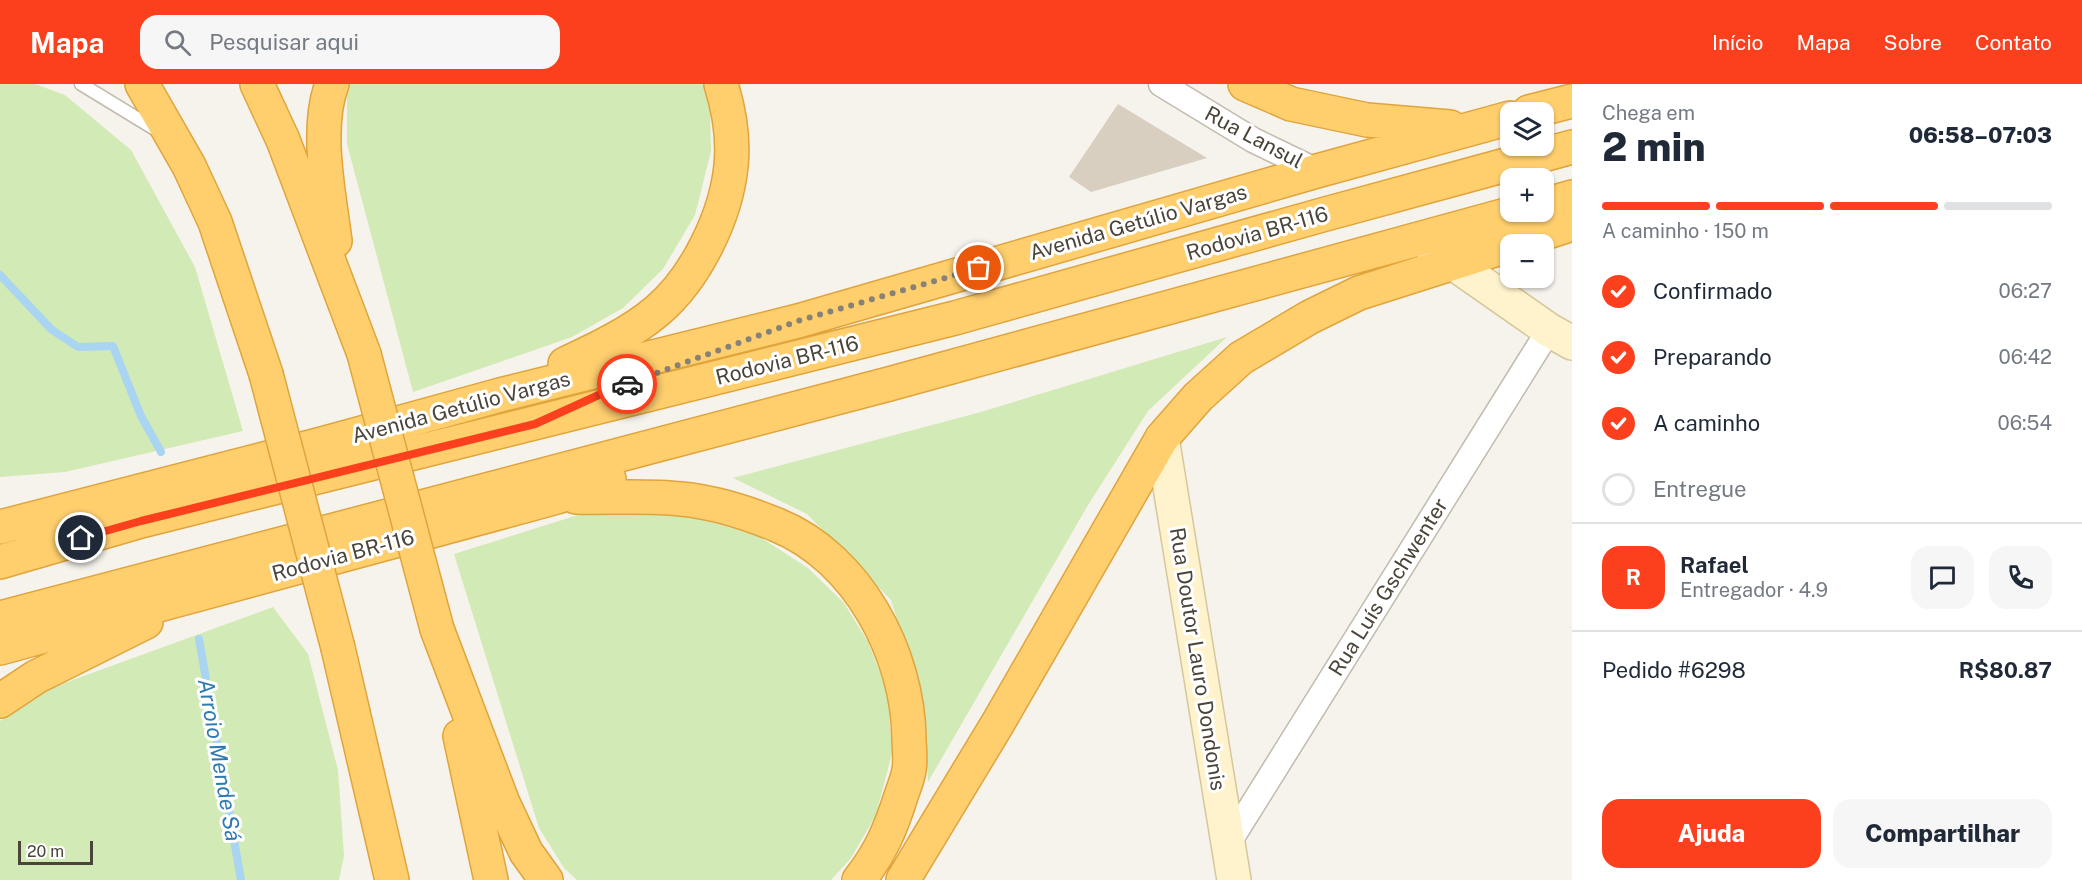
<!DOCTYPE html>
<html lang="pt">
<meta charset="utf-8">
<style>
:root{--surface:#fff;--page:#f6f6f7;--text:#1f2937;--muted:#747a83;--line:#e0e1e3;--accent:#fc3f1d}
body{margin:0;font-family:"Public Sans",sans-serif;background:var(--page);color:var(--text);height:100vh;display:flex;flex-direction:column;font-size:22px;white-space:nowrap}
*{box-sizing:border-box;margin:0}
p{font-size:20px;color:var(--muted)}
.icon{flex:none;width:33px;height:33px;fill:none;stroke:currentColor;stroke-width:2;stroke-linecap:round;stroke-linejoin:round}
.map{position:relative;flex:1;overflow:hidden}
.side{display:flex;flex-direction:column;background:var(--surface);width:510px}
.side>*{flex:none}
.buttons{position:absolute;left:1500px;top:18px;display:grid;gap:12px}
.buttons a{display:grid;place-items:center;width:54px;height:54px;border-radius:12px;background:var(--surface);box-shadow:0 2px 4px #0004;font-size:30px}
.scale{position:absolute;left:18px;bottom:15px;width:75px;box-sizing:border-box;padding-left:6px;border:3px solid #4b4439;border-top:0;font-size:16px;line-height:21px;white-space:nowrap;color:#4b4439;-webkit-text-stroke:4px #fff;paint-order:stroke}
.pin{position:absolute;display:grid;place-items:center;width:51px;height:51px;color:#fff;margin:-26px;border:3px solid #fff;border-radius:50%;box-shadow:0 2px 6px #0007}
.courier{position:absolute;display:grid;place-items:center;width:60px;height:60px;margin:-30px;border:4px solid #fc3f1d;border-radius:50%;background:#fff;color:#222;box-shadow:0 2px 8px #0007}
.head em{font-style:normal;font-weight:800}
.head div{display:flex;flex-direction:column-reverse}
.head{display:flex;align-items:center;justify-content:space-between;height:102px;padding:0 30px}
h1{font-size:39px;font-weight:800;line-height:45px}
.bar{display:grid;grid-template-columns:repeat(4,1fr);gap:9px 6px;align-content:center;height:72px;padding:0 30px}
.bar i{height:8px;border-radius:4px;background:var(--line)}
.bar .current{background:var(--accent)}
.bar p{grid-column:span 4}
.line{display:flex;align-items:center;gap:15px;padding:0 30px;border-top:2px solid var(--line)}
.line div{flex:1}
.round{display:grid;place-items:center;flex:none;width:63px;height:63px;border-radius:18px;background:var(--page)}
ol{padding:0 30px;list-style:none}
li{display:flex;align-items:center;gap:18px;height:66px}
li p{margin-inline-start:auto}
li .icon{padding:6px;border-radius:50%;background:var(--accent);color:#fff;stroke-width:4}
li:last-child{color:var(--muted)}
li i{width:33px;height:33px;border:3px solid var(--line);border-radius:50%}
.button{display:flex;gap:12px;margin-top:auto;padding:12px 30px}
.button a{flex:1;height:69px;border-radius:18px;background:var(--accent);color:#fff;font-size:24px;font-weight:800;line-height:69px;text-align:center}
.button a+a{background:var(--page);color:var(--text)}
header{display:flex;align-items:center;gap:36px;box-sizing:border-box;height:84px;padding:0 30px;background:var(--accent);color:#fff}
header strong{font-size:28px}
nav{display:flex;gap:33px;margin-inline-start:auto;font-size:21px}
.search{width:420px;height:54px;background:var(--page);display:flex;align-items:center;gap:15px;box-sizing:border-box;padding:0 21px;border-radius:18px;color:var(--muted);font-size:22px}
main{display:flex;flex:1;min-height:0}
.map>svg:first-child{display:block}
.green{fill:#d2eab5}
.lines{fill:none;stroke-linecap:round;stroke-linejoin:round}
.stream{stroke:#a9d4f2;stroke-width:8}
.building{fill:#d8cfc1}
.lane-casing{stroke:#c2bbae;stroke-width:15}
.street-casing{stroke:#c2bbae;stroke-width:27}
.secondary-casing{stroke:#d6c79b;stroke-width:36}
.highway-casing{stroke:#e0a43c;stroke-width:36}
.lane{stroke:#fff;stroke-width:12}
.street{stroke:#fff;stroke-width:24}
.secondary{stroke:#fff3cd;stroke-width:33}
.highway{stroke:#ffcf6e;stroke-width:33}
.highway-bridge-casing{stroke:#e0a43c;stroke-width:36;stroke-linecap:butt}
.highway-bridge{stroke:#ffcf6e;stroke-width:33}
.done{stroke:#878178;stroke-width:6;stroke-dasharray:0 10.8}
.route{stroke:#fc3f1d;stroke-width:8}
.labels{text-anchor:middle;dominant-baseline:central;stroke-width:6;stroke-linejoin:round;paint-order:stroke}
.street-label{font-size:21px;fill:#4b4439;stroke:#fff}
.water-label{font-size:22px;font-style:italic;fill:#2e7ab2;stroke:#fff}
</style>
<header>
<strong>Mapa</strong>
<div class="search"><svg class="icon" aria-label="search" viewBox="0 0 24 24"><circle cx="10" cy="10" r="6"/><path d="M15 15l6 6"/></svg>Pesquisar aqui</div>
<nav><a>Início</a><a>Mapa</a><a>Sobre</a><a>Contato</a></nav>
</header>
<main>
<div class="map">
<svg width="1572" height="796" viewBox="0 0 1572 796">
<rect width="100%" height="100%" fill="#f6f3ec"/>
<!-- green -->
<path class="green" d="M0,0h35l30,11 66,55 64,117 48,164 -178,41 -65,5z
M349,0h355l6,22 1,45 -16,64 -32,54 -40,39 -51,29 -159,55 -66,-248v-53z
M1227,253l-79,74 -60,94 -160,277 -5,-80 -32,-102 -84,-86 -74,-36 248,-66z
M597,425l88,6 72,20 51,33 36,35 24,39 20,51 4,60 -16,62 -25,43 -20,22h-254l-13,-12 -25,-40 -85,-274z
M273,523l35,47 30,116 6,86 -5,24h-339v-159l48,-32z"/>
<g class="lines">
<!-- stream -->
<path class="stream" d="M0,191l52,55 26,17 35,-1 28,70 20,36
M199,555l42,241"/>
</g>
<!-- building -->
<path class="building" d="M1118,20l89,54 -116,34 -22,-15z"/>
<g class="lines">
<defs>
<path id="lane" d="M81,0l77,47"/>
<path id="street" d="M1161,0l92,56 64,31
M1228,760l321,-514"/>
<path id="secondary" d="M1433,165l116,81 23,13
M1162,354l72,442"/>
<path id="highway" d="M142,0l47,82 26,56 51,152
M257,0l26,56 81,214
M332,0c-17,45 -3,110 3,157
M1245,0l46,20 76,16 83,7
M1529,28l43,-11
M1544,121l28,-8
M1511,160l61,-20
M565,280c32,-15 66,-31 92,-53 39,-33 69,-95 74,-145 3,-28 -2,-56 -10,-82
M576,413c35,1 71,-2 105,2 32,3 67,14 96,26 81,33 131,129 132,213 0,10 2,22 0,32 -1,8 -5,17 -8,26 -10,32 -21,58 -42,84
M0,443l322,-83 178,-49 298,-74 519,-150 193,-53
M0,478l141,-41 814,-203 367,-103 250,-68
M0,534l889,-234 628,-172
M437,545l66,174 23,49 20,28
M0,564l557,-151 52,-18
M338,564l54,232
M0,617l36,-24 110,-55
M460,652l31,144
M903,796l95,-157 164,-285 36,-41 43,-39 69,-41 49,-24 151,-48"/>
</defs>
<!-- lane casing -->
<use href="#lane" class="lane-casing"/>
<!-- street casing -->
<use href="#street" class="street-casing"/>
<!-- secondary casing -->
<use href="#secondary" class="secondary-casing"/>
<!-- highway casing -->
<use href="#highway" class="highway-casing"/>
<!-- lane -->
<use href="#lane" class="lane"/>
<!-- street -->
<use href="#street" class="street"/>
<!-- secondary -->
<use href="#secondary" class="secondary"/>
<!-- highway -->
<use href="#highway" class="highway"/>
<defs>
<path id="highway-bridge" d="M364,270l73,275
M266,290l72,274"/>
</defs>
<!-- highway-bridge casing -->
<use href="#highway-bridge" class="highway-bridge-casing"/>
<!-- highway-bridge -->
<use href="#highway-bridge" class="highway-bridge"/>
</g>
<g class="lines">
<!-- done -->
<path class="done" d="M627,300l171,-63 181,-53"/>
<!-- route -->
<path class="route" d="M81,454l60,-17 394,-97 66,-30 26,-10"/>
</g>
<g class="labels">
<!-- street labels -->
<g class="street-label">
<text transform="translate(1254 53) rotate(28)">Rua Lansul</text>
<text transform="translate(1138 138) rotate(-16)">Avenida Getúlio Vargas</text>
<text transform="translate(1257 149) rotate(-16)">Rodovia BR-116</text>
<text transform="translate(787 276) rotate(-14)">Rodovia BR-116</text>
<text transform="translate(461 323) rotate(-15)">Avenida Getúlio Vargas</text>
<text transform="translate(343 471) rotate(-15)">Rodovia BR-116</text>
<text transform="translate(1388 503) rotate(-58)">Rua Luís Gschwenter</text>
<text transform="translate(1198 575) rotate(81)">Rua Doutor Lauro Dondonis</text>
</g>
<!-- water labels -->
<g class="water-label">
<text transform="translate(220 676) rotate(80)">Arroio Mende Sá</text>
</g>
</g>
</svg>
<div class="buttons">
<a><svg class="icon" aria-label="layers" viewBox="0 0 24 24"><path d="M12 4l9 5-9 5-9-5zM3 14l9 5 9-5"/></svg></a>
<a>+</a>
<a>−</a>
</div>
<div class="scale">20 m</div>
<div class="pin" style="left:979px;top:184px;background:#ea580c"><svg class="icon" aria-label="bag" viewBox="0 0 24 24"><path d="M5 8h14l-1 12H6zM9 8a3 3 0 0 1 6 0"/></svg></div>
<div class="pin" style="left:81px;top:454px;background:#1f2937"><svg class="icon" aria-label="home" viewBox="0 0 24 24"><path d="M3 11l9-7 9 7M6 9v11h12V9"/></svg></div>
<div class="courier" style="left:627px;top:300px"><svg class="icon" aria-label="car" viewBox="0 0 24 24"><path d="M5 17H2v-5l4-1 3-4h7l3 4 3 1v5h-3M9 17h6M6 11h13"/><circle cx="7" cy="17" r="2"/><circle cx="17" cy="17" r="2"/></svg></div>
</div>
<section class="side">
<div class="head"><div><h1>2 min</h1><p>Chega em</p></div><em>06:58–07:03</em></div>
<div class="bar"><i class="current"></i><i class="current"></i><i class="current"></i><i></i><p>A caminho · 150 m</p></div>
<ol>
<li><svg class="icon" aria-label="check" viewBox="0 0 24 24"><path d="M5 12l5 5 9-10"/></svg>Confirmado<p>06:27</p></li>
<li><svg class="icon" aria-label="check" viewBox="0 0 24 24"><path d="M5 12l5 5 9-10"/></svg>Preparando<p>06:42</p></li>
<li><svg class="icon" aria-label="check" viewBox="0 0 24 24"><path d="M5 12l5 5 9-10"/></svg>A caminho<p>06:54</p></li>
<li><i></i>Entregue</li>
</ol>
<div class="line" style="height:108px"><b class="round" style="background:var(--accent);color:#fff">R</b><div><b>Rafael</b><p>Entregador · 4.9</p></div><a class="round"><svg class="icon" aria-label="chat" viewBox="0 0 24 24"><path d="M4 5h16v11H9l-5 4z"/></svg></a><a class="round"><svg class="icon" aria-label="phone" viewBox="0 0 24 24"><path d="M5 4h4l2 5-3 2q2 4 5 5l2-3 5 2v4C11 20 4 13 5 4z"/></svg></a></div>
<div class="line" style="height:78px"><div>Pedido #6298</div><b>R$80.87</b></div>
<div class="button"><a>Ajuda</a><a>Compartilhar</a></div>
</section>
</main>
